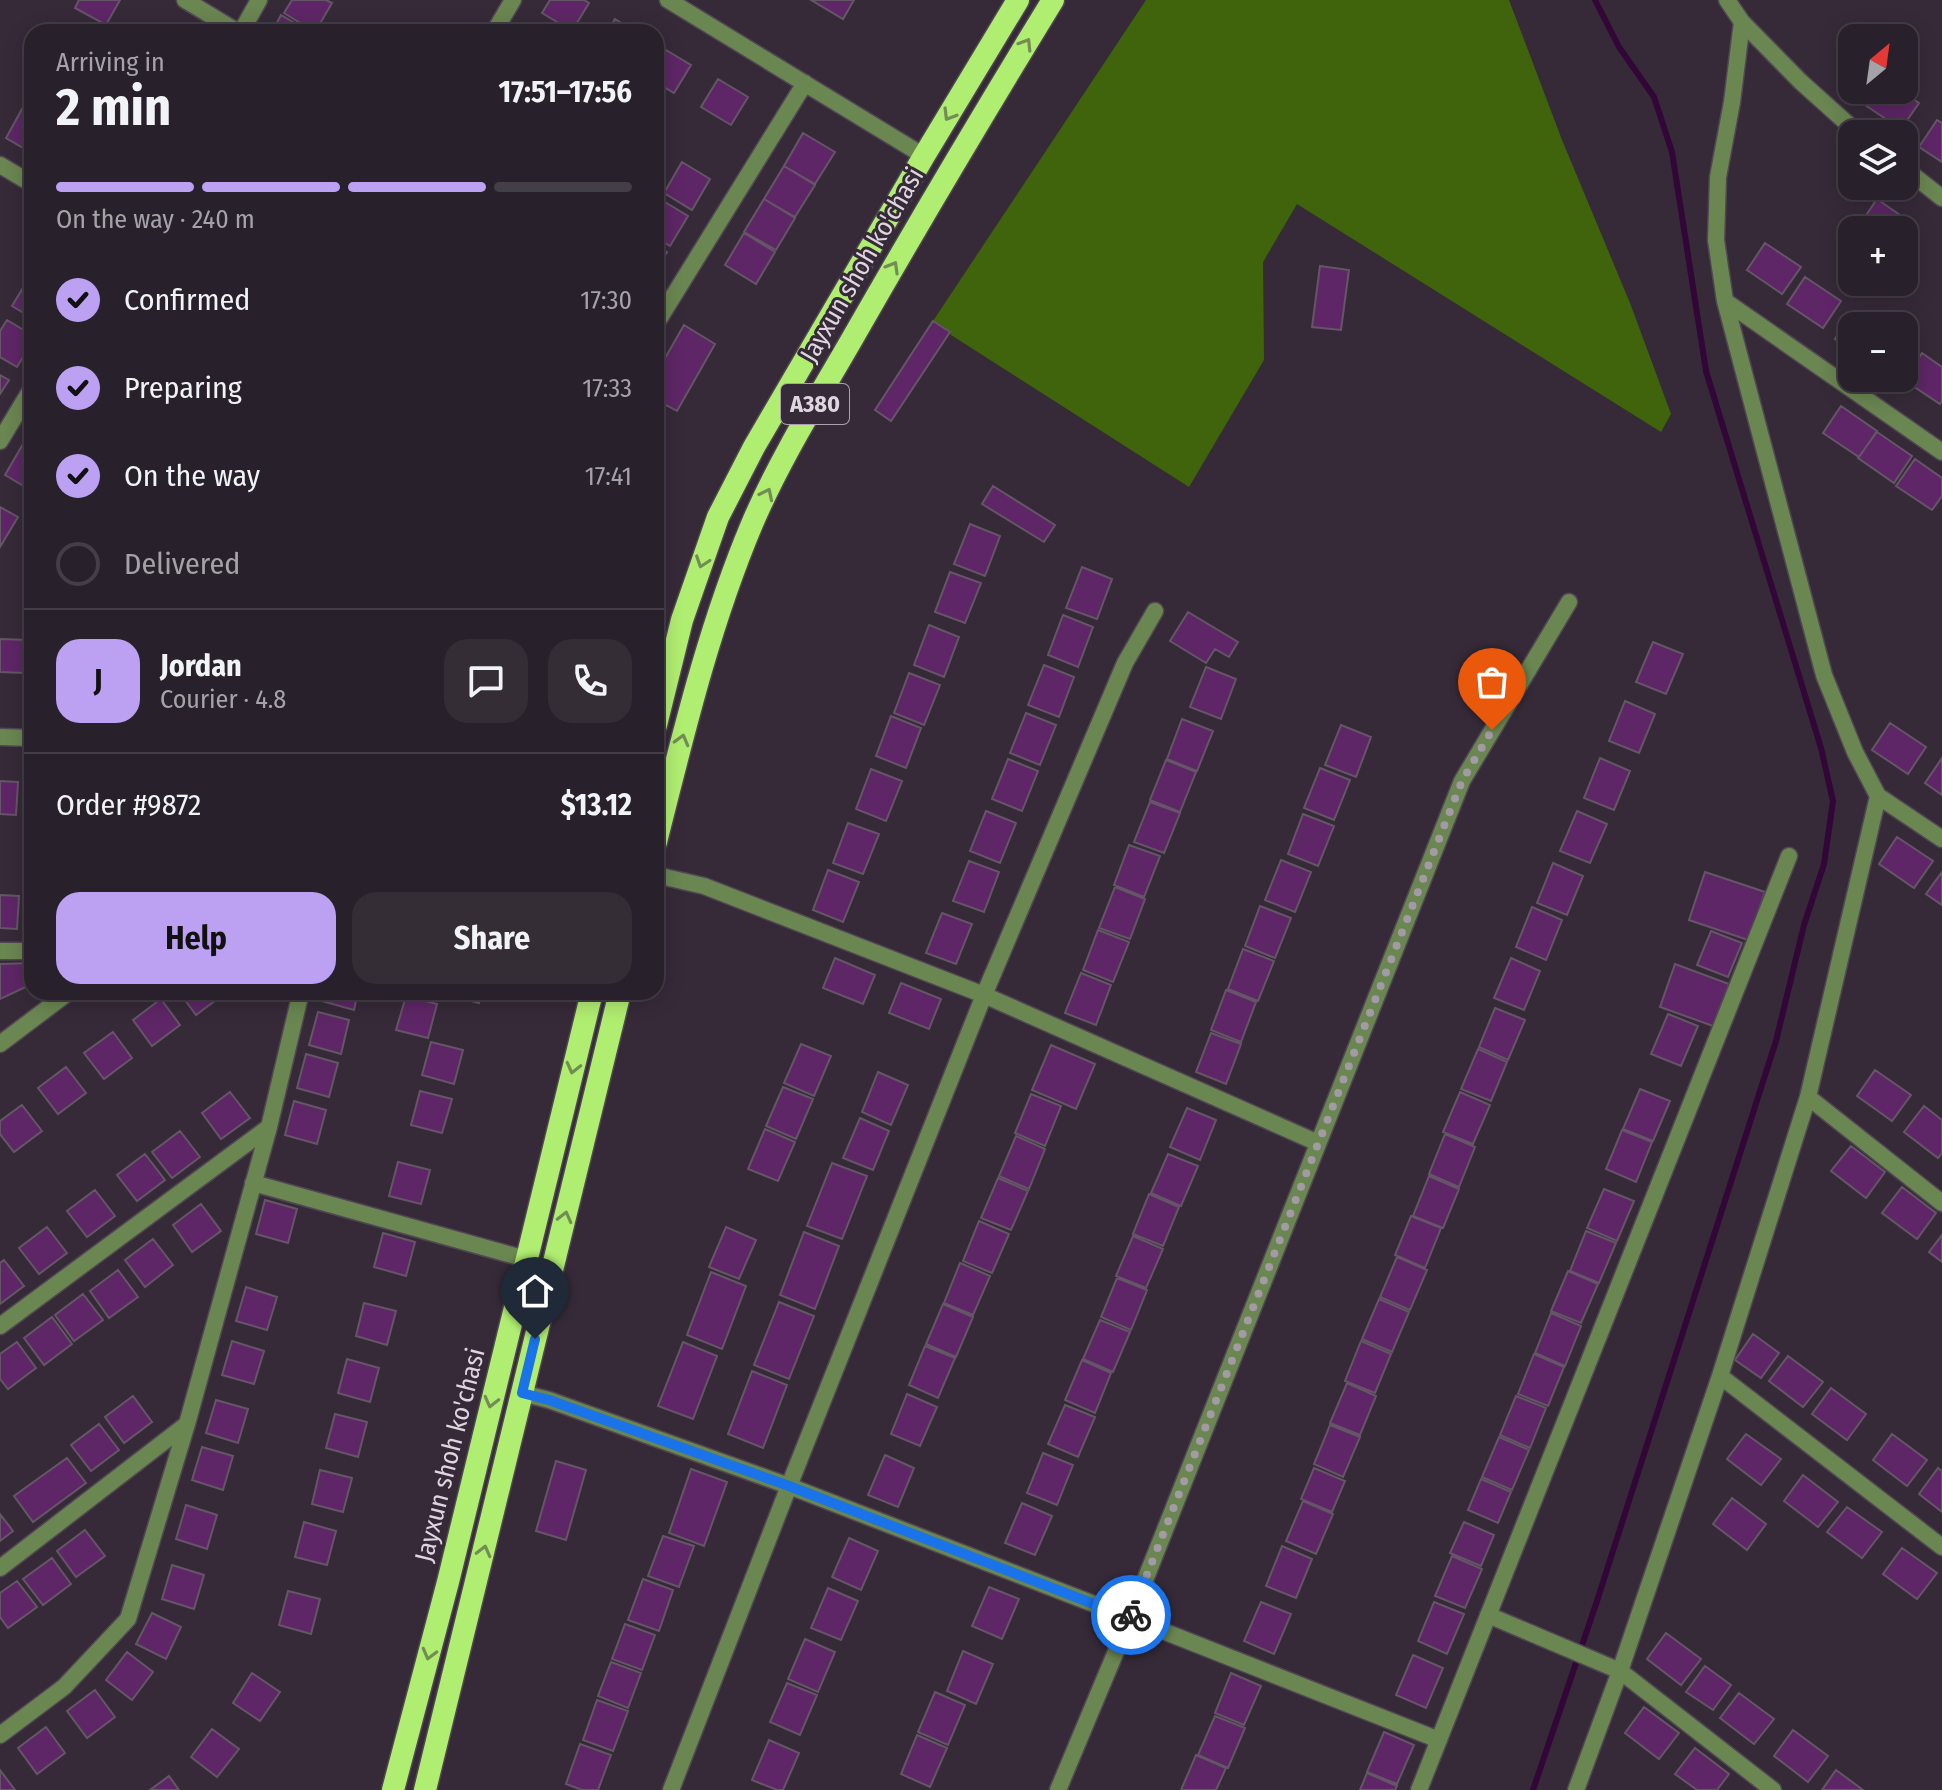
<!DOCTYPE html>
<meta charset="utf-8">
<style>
:root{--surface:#28202a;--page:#342d36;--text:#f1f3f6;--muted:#a5a3a8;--line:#443e47;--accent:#bca0f2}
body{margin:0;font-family:"Fira Sans Condensed",sans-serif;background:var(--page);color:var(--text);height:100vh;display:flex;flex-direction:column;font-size:30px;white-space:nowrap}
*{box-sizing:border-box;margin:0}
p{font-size:26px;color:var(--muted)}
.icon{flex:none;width:44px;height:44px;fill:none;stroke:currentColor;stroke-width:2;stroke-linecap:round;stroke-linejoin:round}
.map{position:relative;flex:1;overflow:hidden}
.sheet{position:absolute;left:24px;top:24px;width:640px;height:976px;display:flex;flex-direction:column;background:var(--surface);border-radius:24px;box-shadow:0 4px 20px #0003,0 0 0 2px var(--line)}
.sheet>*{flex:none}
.needle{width:52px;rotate:29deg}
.controls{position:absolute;left:1838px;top:24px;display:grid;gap:16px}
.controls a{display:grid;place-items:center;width:80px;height:80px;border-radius:16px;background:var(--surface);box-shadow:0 4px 20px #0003,0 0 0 2px var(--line);font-size:40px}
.pin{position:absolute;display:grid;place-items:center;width:68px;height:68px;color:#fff;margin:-82px -34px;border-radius:50% 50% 50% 0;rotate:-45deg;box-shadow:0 0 8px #0007}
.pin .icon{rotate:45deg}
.courier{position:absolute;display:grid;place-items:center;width:80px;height:80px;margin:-40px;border:6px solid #1a73e8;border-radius:50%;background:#fff;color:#222;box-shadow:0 2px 10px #0007}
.summary em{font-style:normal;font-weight:700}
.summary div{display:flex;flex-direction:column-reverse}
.summary{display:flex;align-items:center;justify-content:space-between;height:136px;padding:0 32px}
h1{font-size:52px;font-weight:700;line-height:60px}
.bar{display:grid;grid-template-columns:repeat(4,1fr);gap:12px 8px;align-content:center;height:96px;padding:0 32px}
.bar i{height:10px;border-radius:6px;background:var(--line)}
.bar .on{background:var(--accent)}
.bar p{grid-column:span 4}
.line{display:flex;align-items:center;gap:20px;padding:0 32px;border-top:2px solid var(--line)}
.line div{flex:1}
.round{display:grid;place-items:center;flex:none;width:84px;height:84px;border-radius:24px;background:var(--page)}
ol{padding:0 32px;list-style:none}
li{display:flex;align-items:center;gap:24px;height:88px}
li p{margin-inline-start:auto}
li .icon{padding:8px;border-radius:50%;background:var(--accent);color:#111;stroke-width:4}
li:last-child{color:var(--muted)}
li i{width:44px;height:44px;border:4px solid var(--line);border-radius:50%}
.action{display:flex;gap:16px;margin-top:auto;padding:16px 32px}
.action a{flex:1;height:92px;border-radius:24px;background:var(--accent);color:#111;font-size:32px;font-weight:700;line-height:92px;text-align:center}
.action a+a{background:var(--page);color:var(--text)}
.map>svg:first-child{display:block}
.green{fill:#3f640b}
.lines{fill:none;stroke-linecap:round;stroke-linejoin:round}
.stream{stroke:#320738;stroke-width:6}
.building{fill:#5e2666;stroke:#645666;stroke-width:2}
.minor-casing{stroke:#514653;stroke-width:19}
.trunk-casing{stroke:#514653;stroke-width:25}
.minor{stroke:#6a8651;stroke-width:16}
.trunk{stroke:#b0ee71;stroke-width:22}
.oneway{stroke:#738c54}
.done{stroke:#a39aa5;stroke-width:8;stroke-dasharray:0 14.4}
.route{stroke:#1a73e8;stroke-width:10}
.labels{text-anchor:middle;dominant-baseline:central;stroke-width:6;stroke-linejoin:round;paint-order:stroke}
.shield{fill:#362a38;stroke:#aca2ad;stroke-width:2}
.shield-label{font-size:24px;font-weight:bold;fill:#ded6df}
.street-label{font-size:26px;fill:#ded6df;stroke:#362a38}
</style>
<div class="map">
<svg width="1942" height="1790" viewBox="0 0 1942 1790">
<rect width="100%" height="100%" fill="#362a38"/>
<!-- green -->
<path class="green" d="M1146,0h363l53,140 68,163 41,111 -10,18 -364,-228 -34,58 1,98 -75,127 -238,-152 -1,-3 -17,-11z"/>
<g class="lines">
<!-- stream -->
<path class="stream" d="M1533,1790l64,-189 179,-560 28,-116 20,-61 9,-63 -12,-53 -115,-377 -34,-219 -18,-55 -35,-50 -24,-47"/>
</g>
<!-- building -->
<path class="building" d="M79,0h41l-14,25 -31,-17z
M292,0h34l6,3 -17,29 -31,-19z
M550,0h34l5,3 -17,28 -30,-18z
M811,0h43l-11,19z
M281,15l29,17h-38z
M615,19l21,13h-29z
M661,47l30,18 -17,28 -18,-11v-27z
M718,79l30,18 -17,28 -30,-18z
M1876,90h24l19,13 -18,26 -36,-24z
M22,109l10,6v38l-26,-15z
M1937,120l5,3v39l-23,-15z
M803,133l32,19 -20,32 -31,-18z
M682,162l28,17 -18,31 -28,-17z
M784,166l31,19 -20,32 -31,-18z
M660,199l28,17 -18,30 -14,-9v-32z
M764,199l31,19 -19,32 -32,-18z
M1877,199l36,25 -9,13v-7h-39l-6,-4z
M744,233l31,19 -19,32 -31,-19z
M1765,243l36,24 -19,27 -35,-24z
M656,246l11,6 -11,18z
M1320,266l29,4 -8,60 -29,-3z
M30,276l2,1v41l-20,-12z
M1805,277l36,24 -18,27 -36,-24z
M1853,312l20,14h-21v25l-17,-12z
M7,320l25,15v7l-15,25 -17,-10v-26z
M933,321l17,11 -59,89 -16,-11z
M684,325l31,19 -38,67 -21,-11v-26z
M1922,353l20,14v34l-2,3 -36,-24z
M0,375l9,5 -9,14z
M1841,406l36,25 -18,26 -36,-24z
M1877,432l35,24 -18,27 -36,-25z
M23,444l9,6v41l-27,-16z
M1915,459l27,19v18l-10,14 -36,-24z
M993,486l62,39 -11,17 -62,-38z
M0,507l18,10 -18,30z
M970,524l30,12 -15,40 -31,-12z
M1082,567l30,12 -15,40 -31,-11z
M950,572l31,11 -16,40 -30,-11z
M1188,612l50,30 -9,15 -14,-8 -9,14 -36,-22z
M1063,615l30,12 -15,40 -30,-12z
M929,625l30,12 -15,40 -30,-12z
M0,639l27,1 -2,33 -25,-1z
M1653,642l30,12 -17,40 -30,-12z
M1044,665l30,12 -15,40 -31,-12z
M1206,667l30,12 -15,40 -31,-12z
M909,673l31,12 -16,40 -30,-12z
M1625,701l30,13 -16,39 -30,-12z
M1026,713l30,12 -16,40 -30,-12z
M891,716l30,12 -15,40 -30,-12z
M1182,719l31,12 -16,40 -30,-12z
M1890,723l36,24 -18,27 -36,-24z
M1341,725l30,12 -15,40 -31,-12z
M1600,758l30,13 -16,39 -30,-12z
M1942,758v37l-17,-12z
M1008,759l30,12 -16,40 -30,-12z
M1166,760l30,12 -16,40 -30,-12z
M1320,768l30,12 -16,40 -30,-12z
M871,769l31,12 -16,40 -30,-12z
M0,781l18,1 -2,33 -16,-1z
M1150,802l30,11 -16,40 -30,-11z
M986,811l30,12 -16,40 -30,-12z
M1577,811l30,13 -17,39 -30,-12z
M1303,814l31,12 -16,40 -30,-12z
M848,823l31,11 -16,40 -30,-11z
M1897,837l36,24 -19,27 -35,-24z
M1129,845l31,11 -16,41 -30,-12z
M1281,860l30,12 -16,40 -30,-12z
M969,861l30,11 -15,40 -31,-11z
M1553,863l30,13 -16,39 -30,-12z
M828,870l31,12 -16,40 -30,-12z
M1705,872l60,20 -17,48 -59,-20z
M1942,872v33l-16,-11z
M1115,887l30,12 -15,40 -31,-11z
M0,895l19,1 -2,33 -17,-1z
M1260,906l31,12 -16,40 -30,-12z
M1532,907l30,13 -16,40 -30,-13z
M942,913l30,11 -16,40 -30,-11z
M1098,930l31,12 -16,40 -30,-12z
M1711,931l31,12 -14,34 -31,-12z
M1243,949l31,12 -16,40 -30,-12z
M835,958l40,17 -12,29 -40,-16z
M1511,958l29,13 -16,39 -30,-12z
M32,963v21l-32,15v-35z
M1675,964l54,20 -16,42 -53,-19z
M1081,973l30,12 -15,40 -31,-12z
M901,983l40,16 -12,30 -40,-16z
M1226,990l30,12 -15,40 -30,-12z
M179,992h44l1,2 -28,21z
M324,992h34l-4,18 -32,-9z
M448,992h34l-3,11 -32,-8z
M406,996l31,8 -9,34 -32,-8z
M161,999l19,26 -28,21 -19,-26z
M1495,1008l30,12 -17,40 -29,-13z
M318,1012l31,8 -8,34 -32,-9z
M1668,1014l30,12 -17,40 -30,-12z
M113,1032l19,26 -28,21 -20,-26z
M1211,1033l30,11 -15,40 -30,-12z
M431,1042l32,8 -9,34 -32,-9z
M801,1044l30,12 -17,40 -30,-13z
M1051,1045l44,19 -19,45 -44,-19z
M1478,1049l29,13 -16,39 -30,-12z
M306,1054l32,9 -9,34 -32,-9z
M66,1067l20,26 -28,21 -20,-26z
M1875,1070l36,25 -19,26 -35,-25z
M878,1072l30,13 -17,40 -29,-13z
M783,1087l30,12 -17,40 -30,-13z
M1640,1089l30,12 -17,40 -30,-12z
M420,1091l32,8 -10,34 -31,-8z
M230,1092l20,26 -29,21 -19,-26z
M1460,1092l30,13 -17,39 -30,-12z
M1031,1094l30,12 -16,40 -30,-13z
M294,1101l32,9 -9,34 -32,-9z
M22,1105l20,26 -28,21 -14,-18v-13z
M1924,1106l18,14v33l-4,5 -34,-26z
M1187,1108l29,12 -16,40 -30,-13z
M860,1118l29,13 -16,39 -30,-12z
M765,1129l30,13 -17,39 -30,-12z
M1622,1130l30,12 -16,40 -30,-13z
M180,1131l20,26 -28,21 -20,-26z
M1445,1134l30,13 -16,40 -30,-13z
M1016,1136l29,13 -16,40 -30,-13z
M1851,1146l34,26 -19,26 -35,-27z
M145,1154l20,26 -28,21 -20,-26z
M1168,1154l30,12 -17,40 -30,-13z
M398,1162l32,8 -9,34 -32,-8z
M832,1163l35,13 -25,63 -35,-13z
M1429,1176l30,13 -16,39 -30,-12z
M998,1178l30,13 -17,39 -30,-12z
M1902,1187l34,26 -19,26 -35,-26z
M1604,1189l30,12 -17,40 -30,-13z
M95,1190l20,26 -28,21 -20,-26z
M1149,1194l30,13 -16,39 -30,-12z
M265,1200l32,9 -9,34 -32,-9z
M201,1204l20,27 -29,21 -19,-27z
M1411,1216l30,12 -16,40 -30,-13z
M979,1221l30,13 -17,39 -29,-12z
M47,1227l20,26 -28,21 -20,-26z
M726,1227l30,13 -17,39 -30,-12z
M1586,1231l30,12 -17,40 -29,-12z
M804,1232l35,14 -24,63 -35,-14z
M383,1233l32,9 -9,34 -32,-9z
M1942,1235v27l-13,-10z
M1133,1236l30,13 -17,39 -30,-12z
M153,1239l20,26 -28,22 -20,-27z
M1397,1257l30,13 -17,40 -30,-13z
M4,1260l20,26 -24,18v-41z
M960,1263l30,13 -17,39 -29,-12z
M118,1270l20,27 -29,21 -19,-27z
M1568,1271l30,13 -17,39 -30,-12z
M711,1272l35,14 -24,63 -35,-14z
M1117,1278l30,12 -16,40 -30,-13z
M246,1287l31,10 -10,33 -31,-9z
M83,1294l20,26 -29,21 -19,-26z
M1379,1299l30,13 -17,40 -30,-13z
M779,1302l35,14 -25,63 -35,-14z
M364,1303l32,8 -9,34 -31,-9z
M943,1304l30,13 -17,40 -30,-13z
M1551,1313l30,13 -16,40 -30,-13z
M52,1317l20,27 -28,21 -20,-27z
M1100,1320l30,12 -17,40 -30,-13z
M1753,1334l26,19 -18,25 -26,-18z
M232,1341l32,10 -10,33 -32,-9z
M1361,1341l30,13 -16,39 -30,-12z
M17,1342l19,26 -28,21 -8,-10v-25z
M683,1342l34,14 -24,63 -35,-13z
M925,1346l30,12 -17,40 -29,-13z
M1534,1354l30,13 -16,39 -30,-12z
M1788,1356l35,26 -20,25 -34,-26z
M347,1359l32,9 -9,34 -32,-9z
M1082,1360l29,13 -16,40 -30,-13z
M752,1371l35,14 -24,63 -35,-14z
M1347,1383l29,13 -16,39 -30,-12z
M1831,1388l35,26 -19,26 -35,-26z
M907,1394l30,13 -17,39 -29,-12z
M133,1396l19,26 -28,21 -19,-26z
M1516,1396l30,12 -16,40 -30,-13z
M216,1400l32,9 -10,34 -32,-10z
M1065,1405l30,12 -17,40 -30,-13z
M335,1414l32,8 -9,35 -32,-9z
M99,1424l20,26 -28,21 -20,-26z
M1330,1425l30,12 -17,40 -29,-13z
M1746,1434l35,25 -20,26 -34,-26z
M1892,1434l35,26 -20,26 -34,-26z
M1499,1437l30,13 -17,40 -30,-13z
M202,1447l31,9 -10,34 -31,-10z
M1043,1453l30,12 -16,40 -30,-12z
M885,1455l29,13 -16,39 -30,-12z
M67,1458l19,25 -53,39 -19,-26z
M556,1461l30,9 -20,70 -30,-9z
M1314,1468l31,13 -13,31 -31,-13z
M1938,1468l4,3v41l-23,-18z
M691,1469l36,13 -23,64 -35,-13z
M320,1470l32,8 -9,34 -31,-8z
M1803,1475l35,27 -20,25 -34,-26z
M1481,1479l30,13 -13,31 -30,-13z
M1732,1498l34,26 -19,26 -34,-26z
M1303,1501l30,13 -17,40 -30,-13z
M1022,1503l30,13 -17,39 -30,-12z
M186,1505l31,10 -10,34 -31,-10z
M1847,1507l35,25 -20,26 -35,-26z
M0,1514l13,17 -13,10z
M304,1522l32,9 -9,34 -32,-8z
M1464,1522l30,13 -13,31 -31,-13z
M85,1530l20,26 -29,21 -19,-26z
M663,1536l31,10 -15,41 -31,-11z
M849,1538l29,13 -17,39 -29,-13z
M1282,1546l30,13 -16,39 -30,-12z
M1902,1548l35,25 -20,26 -34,-25z
M1452,1556l30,13 -17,39 -30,-12z
M52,1558l19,26 -28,21 -20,-26z
M172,1565l32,10 -10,34 -32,-10z
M643,1579l30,11 -14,41 -31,-11z
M17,1581l20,26 -29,21 -8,-11v-24z
M989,1587l30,12 -17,40 -30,-13z
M828,1588l30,13 -17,39 -30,-12z
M288,1591l32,8 -9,35 -32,-9z
M1261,1602l30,12 -17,40 -30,-13z
M1434,1602l30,12 -17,40 -29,-13z
M152,1613l29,14 -15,32 -30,-15z
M625,1624l30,11 -13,35 -30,-11z
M1666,1633l35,26 -20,26 -34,-26z
M805,1639l30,13 -17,40 -30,-13z
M963,1651l30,13 -17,40 -29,-13z
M127,1652l26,20 -21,28 -26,-20z
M1413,1655l30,13 -17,40 -30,-13z
M611,1662l30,11 -13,35 -30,-12z
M1705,1666l26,19 -18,25 -27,-18z
M252,1673l28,19 -20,29 -27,-18z
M1231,1673l30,13 -17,39 -29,-12z
M787,1683l30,12 -17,40 -30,-13z
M95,1690l20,27 -28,21 -20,-27z
M935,1692l30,13 -17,40 -30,-13z
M1739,1693l35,26 -20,25 -34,-26z
M597,1700l31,11 -15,40 -30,-11z
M1644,1707l35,26 -20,26 -34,-26z
M1215,1716l30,12 -17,40 -30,-13z
M46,1727l19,26 -28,21 -19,-26z
M212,1729l27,20 -22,28 -26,-20z
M1793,1730l35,26 -20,26 -34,-26z
M1384,1732l30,13 -17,39 -30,-12z
M917,1735l30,13 -17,39 -29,-13z
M769,1740l30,13 -16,37h-6l-25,-10z
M580,1744l31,11 -13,35h-16l-16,-6z
M1695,1748l34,26 -12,16h-20l-22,-16z
M1196,1755l30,13 -10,22h-35z
M0,1770l15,20h-15z
M1836,1770l27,20h-41z
M1367,1773l30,13 -2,4h-35z
M169,1776l10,14h-29z"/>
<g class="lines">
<defs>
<path id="minor" d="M185,0l53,32
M668,0l256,156
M1742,22l59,60 58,52
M241,32l18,-32
M494,32l19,-32
M0,165l32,19
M1904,168l38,30
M1725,301l217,151
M656,324l149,-241
M0,441l32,-53
M0,737l32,1
M1878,796l64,43
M656,875l48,11 280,109 334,148
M0,951h32
M0,1044l69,-52
M1808,1097l134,106
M253,1183l273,76
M0,1326l269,-199
M1720,1376l222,171
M522,1393l27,7 240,86 341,132 309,122
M0,1568l187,-144
M1488,1615l132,56 153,119
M0,1735l64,-48 64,-68 59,-195 82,-297 32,-135
M671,1790l118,-304 195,-491 141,-332 30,-52
M1058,1790l72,-172 332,-837 107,-179
M1419,1790l370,-934
M1576,1790l44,-119 100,-295 88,-279 70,-301 -23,-44 -31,-77 -99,-374 -9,-61 2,-63 14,-75 10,-80 -15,-22"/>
<path id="trunk" d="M656,725l26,-105 36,-103 36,-70 170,-291 94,-156
M656,842c27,-107 53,-216 96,-318 29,-68 70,-132 107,-197 63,-110 128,-219 194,-327
M393,1790l55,-208 144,-590
M425,1790l195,-798"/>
</defs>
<!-- minor casing -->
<use href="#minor" class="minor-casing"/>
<!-- trunk casing -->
<use href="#trunk" class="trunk-casing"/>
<!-- minor -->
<use href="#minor" class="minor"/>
<!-- trunk -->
<use href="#trunk" class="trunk"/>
</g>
<!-- one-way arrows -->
<defs><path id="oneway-chevron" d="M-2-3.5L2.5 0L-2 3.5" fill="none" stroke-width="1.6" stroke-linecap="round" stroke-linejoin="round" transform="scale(2)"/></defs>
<g class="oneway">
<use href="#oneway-chevron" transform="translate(1026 44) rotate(-58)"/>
<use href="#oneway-chevron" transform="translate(949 115) rotate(121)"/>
<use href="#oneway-chevron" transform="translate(893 267) rotate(-60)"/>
<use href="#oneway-chevron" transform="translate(767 494) rotate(-64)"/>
<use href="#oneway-chevron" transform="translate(702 562) rotate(109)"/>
<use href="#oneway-chevron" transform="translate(682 740) rotate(-75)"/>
<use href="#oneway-chevron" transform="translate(573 1068) rotate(104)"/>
<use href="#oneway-chevron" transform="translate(565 1217) rotate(-76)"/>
<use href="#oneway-chevron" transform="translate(491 1402) rotate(104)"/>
<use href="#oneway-chevron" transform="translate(484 1551) rotate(-76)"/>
<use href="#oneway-chevron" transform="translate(429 1654) rotate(105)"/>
</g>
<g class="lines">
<!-- done -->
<path class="done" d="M1131,1615l331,-834 30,-51"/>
<!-- route -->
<path class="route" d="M535,1339l-13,54 27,7 240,86 341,132 1,-3"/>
</g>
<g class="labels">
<!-- shield labels -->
<rect class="shield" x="781" y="384" width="68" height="40" rx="6"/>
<g class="shield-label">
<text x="815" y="404">A380</text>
</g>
<!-- street labels -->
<g class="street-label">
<text transform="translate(862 265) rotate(-60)">Jayxun shoh ko'chasi</text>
<text transform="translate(450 1455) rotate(-76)">Jayxun shoh ko'chasi</text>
</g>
</g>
</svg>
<div class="controls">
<a><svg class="needle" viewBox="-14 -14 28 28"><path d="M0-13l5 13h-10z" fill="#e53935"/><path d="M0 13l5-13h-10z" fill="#a5a3a8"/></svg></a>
<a><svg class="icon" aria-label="layers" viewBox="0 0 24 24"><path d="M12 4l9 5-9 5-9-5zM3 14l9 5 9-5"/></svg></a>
<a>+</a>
<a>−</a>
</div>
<div class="pin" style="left:1492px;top:730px;background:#ea580c"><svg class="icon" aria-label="bag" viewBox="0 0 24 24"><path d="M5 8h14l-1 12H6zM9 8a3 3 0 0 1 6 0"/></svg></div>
<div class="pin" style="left:535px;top:1339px;background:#1f2937"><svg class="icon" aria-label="home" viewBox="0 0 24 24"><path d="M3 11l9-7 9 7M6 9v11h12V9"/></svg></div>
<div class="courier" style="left:1131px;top:1615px"><svg class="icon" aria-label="bike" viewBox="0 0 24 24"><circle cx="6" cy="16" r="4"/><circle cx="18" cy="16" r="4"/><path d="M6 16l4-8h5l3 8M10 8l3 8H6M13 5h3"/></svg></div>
<section class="sheet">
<div class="summary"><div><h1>2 min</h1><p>Arriving in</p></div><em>17:51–17:56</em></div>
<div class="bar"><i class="on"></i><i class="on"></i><i class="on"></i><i></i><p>On the way · 240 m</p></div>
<ol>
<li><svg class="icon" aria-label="check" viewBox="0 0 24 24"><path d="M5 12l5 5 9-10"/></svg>Confirmed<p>17:30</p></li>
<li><svg class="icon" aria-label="check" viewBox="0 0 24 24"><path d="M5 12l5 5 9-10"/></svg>Preparing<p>17:33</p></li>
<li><svg class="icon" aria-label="check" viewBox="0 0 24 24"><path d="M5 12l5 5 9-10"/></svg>On the way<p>17:41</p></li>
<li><i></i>Delivered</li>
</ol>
<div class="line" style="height:144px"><b class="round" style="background:var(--accent);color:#111">J</b><div><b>Jordan</b><p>Courier · 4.8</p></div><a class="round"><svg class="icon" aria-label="chat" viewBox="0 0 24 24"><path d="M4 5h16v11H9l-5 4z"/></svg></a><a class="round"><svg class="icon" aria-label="phone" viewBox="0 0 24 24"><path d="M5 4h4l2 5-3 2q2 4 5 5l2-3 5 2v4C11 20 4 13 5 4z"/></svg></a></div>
<div class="line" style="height:104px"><div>Order #9872</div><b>$13.12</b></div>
<div class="action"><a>Help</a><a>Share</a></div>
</section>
</div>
